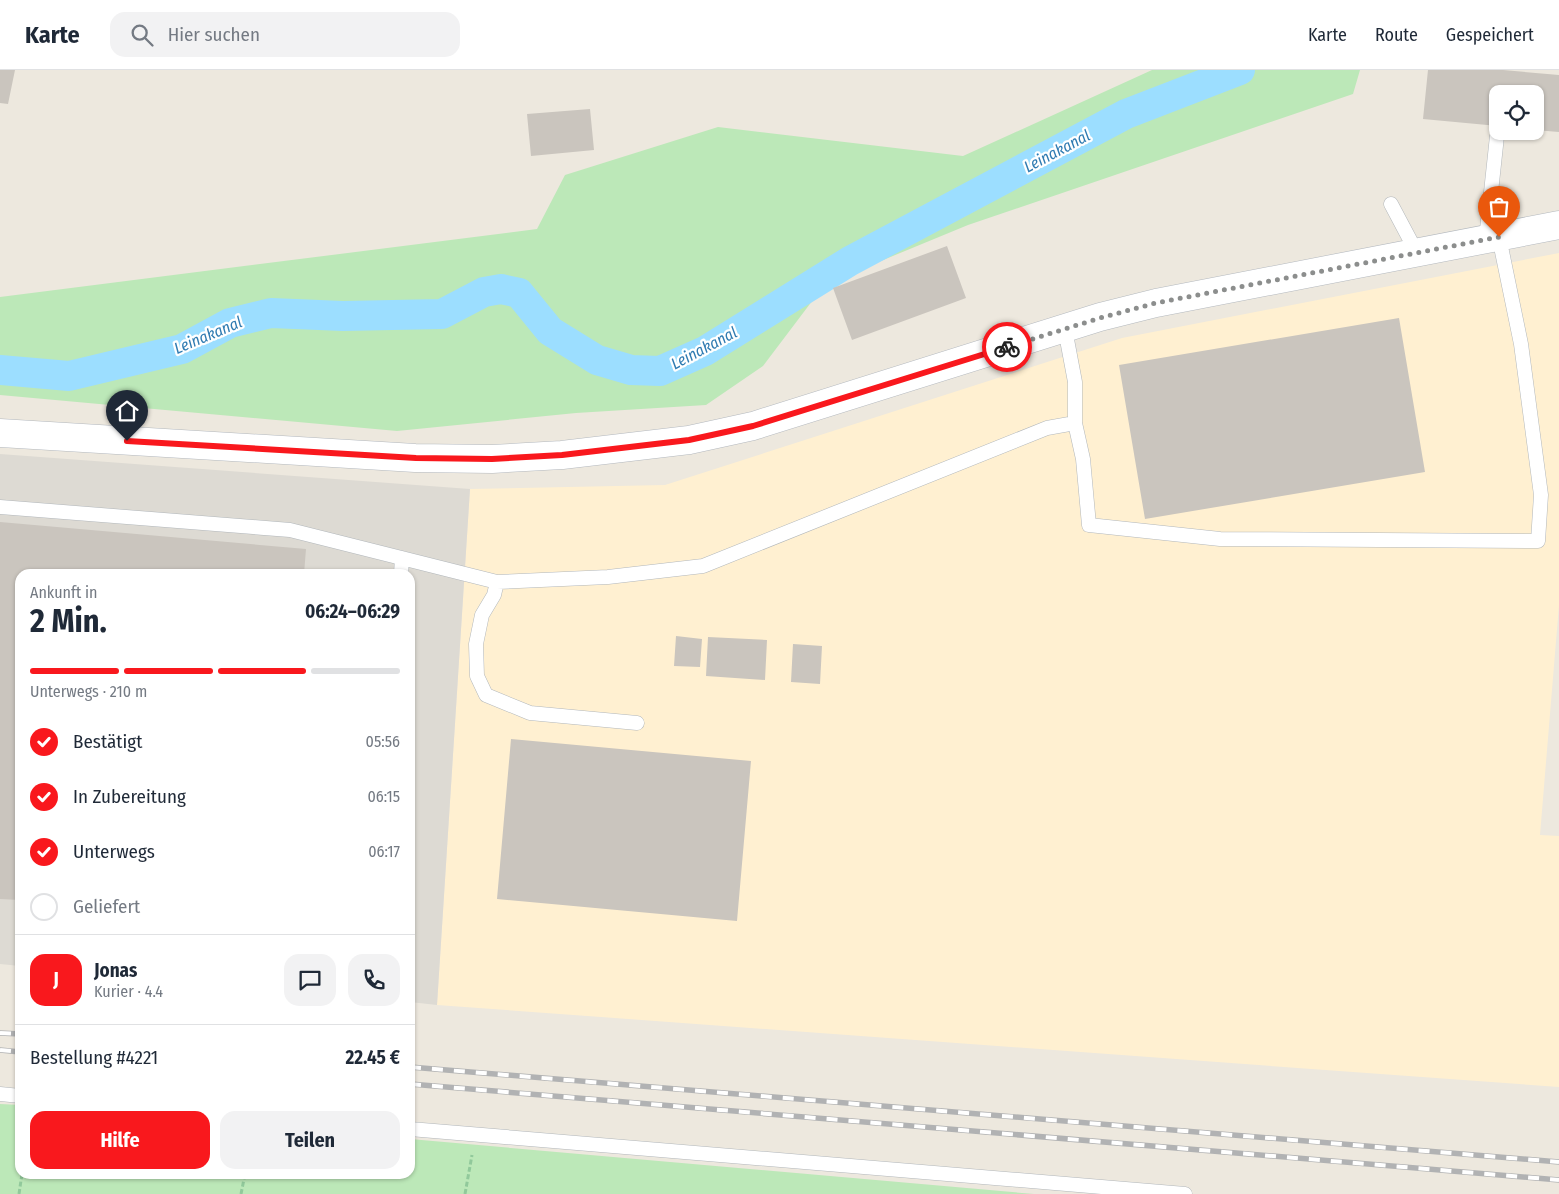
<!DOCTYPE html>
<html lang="de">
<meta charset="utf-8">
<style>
:root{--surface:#fff;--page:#f2f2f3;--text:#1f2937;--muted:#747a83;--line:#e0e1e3;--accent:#f9181d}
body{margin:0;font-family:"Fira Sans Condensed",sans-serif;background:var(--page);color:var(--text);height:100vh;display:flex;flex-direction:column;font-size:19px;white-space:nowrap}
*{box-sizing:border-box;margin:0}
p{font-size:16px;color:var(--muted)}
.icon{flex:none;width:28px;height:28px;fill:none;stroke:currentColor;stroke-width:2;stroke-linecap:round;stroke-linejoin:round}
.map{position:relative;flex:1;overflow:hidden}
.sheet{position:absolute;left:15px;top:499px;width:400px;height:610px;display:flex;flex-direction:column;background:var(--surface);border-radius:15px;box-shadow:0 1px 4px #0004}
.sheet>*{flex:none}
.fabs{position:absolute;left:1489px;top:15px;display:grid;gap:10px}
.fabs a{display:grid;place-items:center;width:55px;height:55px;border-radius:10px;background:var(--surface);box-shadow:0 1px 4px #0004;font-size:25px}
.pin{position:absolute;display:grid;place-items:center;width:42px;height:42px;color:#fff;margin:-51px -21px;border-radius:50% 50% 50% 0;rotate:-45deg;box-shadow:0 0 5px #0007}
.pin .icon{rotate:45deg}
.courier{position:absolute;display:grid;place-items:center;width:50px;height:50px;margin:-25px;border:4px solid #f9181d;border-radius:50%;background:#fff;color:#222;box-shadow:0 1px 6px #0007}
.headline em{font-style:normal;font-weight:700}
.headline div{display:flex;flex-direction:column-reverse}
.headline{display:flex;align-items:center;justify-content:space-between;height:85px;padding:0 15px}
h1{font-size:32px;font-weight:700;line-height:38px}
.bar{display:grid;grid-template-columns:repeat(4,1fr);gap:8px 5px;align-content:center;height:60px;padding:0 15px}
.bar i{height:6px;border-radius:4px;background:var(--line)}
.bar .on{background:var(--accent)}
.bar p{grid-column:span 4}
.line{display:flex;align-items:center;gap:12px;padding:0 15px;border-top:1px solid var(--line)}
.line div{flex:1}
.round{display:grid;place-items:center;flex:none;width:52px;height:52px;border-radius:15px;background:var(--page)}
ol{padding:0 15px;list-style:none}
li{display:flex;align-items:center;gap:15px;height:55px}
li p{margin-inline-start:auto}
li .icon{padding:5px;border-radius:50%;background:var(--accent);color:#fff;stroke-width:4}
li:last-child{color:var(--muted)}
li i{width:28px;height:28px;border:2px solid var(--line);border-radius:50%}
.button{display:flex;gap:10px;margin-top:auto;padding:10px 15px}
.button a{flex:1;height:58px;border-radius:15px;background:var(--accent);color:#fff;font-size:20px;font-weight:700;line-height:58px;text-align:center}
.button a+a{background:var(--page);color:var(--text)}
header{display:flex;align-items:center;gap:30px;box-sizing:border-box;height:70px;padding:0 25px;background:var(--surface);border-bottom:1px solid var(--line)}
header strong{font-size:24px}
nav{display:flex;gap:28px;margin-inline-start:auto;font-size:18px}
.search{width:350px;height:45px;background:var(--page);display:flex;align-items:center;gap:12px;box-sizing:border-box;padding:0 18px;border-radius:15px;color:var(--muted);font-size:19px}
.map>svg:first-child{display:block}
.commercial{fill:#fff0d1}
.industrial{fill:#dddad3}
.green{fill:#bce8b8}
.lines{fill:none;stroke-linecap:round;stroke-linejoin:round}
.canal{stroke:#9cdeff;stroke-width:30}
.building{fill:#cac5be}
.lane-casing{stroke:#b2b7bb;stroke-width:15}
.secondary-casing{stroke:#b3b8be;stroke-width:29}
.path{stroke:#91c99b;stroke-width:3;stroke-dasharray:5 2.5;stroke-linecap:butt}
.lane{stroke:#fff;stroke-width:14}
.secondary{stroke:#fff;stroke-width:28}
.rail-casing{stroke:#b1b2b3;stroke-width:5.5}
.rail{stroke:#fff;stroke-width:4;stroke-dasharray:11;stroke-linecap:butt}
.done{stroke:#8c8e8d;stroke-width:5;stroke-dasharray:0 9}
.route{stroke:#f9181d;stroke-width:6}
.labels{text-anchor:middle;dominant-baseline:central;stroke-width:4.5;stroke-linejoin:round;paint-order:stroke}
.water-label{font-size:16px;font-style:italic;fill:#2f7bb1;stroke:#fff}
</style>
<header>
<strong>Karte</strong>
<div class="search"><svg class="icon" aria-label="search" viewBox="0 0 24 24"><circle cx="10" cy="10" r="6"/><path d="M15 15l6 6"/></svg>Hier suchen</div>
<nav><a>Karte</a><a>Route</a><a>Gespeichert</a></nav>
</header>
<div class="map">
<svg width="1559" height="1124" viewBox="0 0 1559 1124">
<rect width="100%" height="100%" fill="#ede8de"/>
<!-- commercial -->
<path class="commercial" d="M1559,183v352l-19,230 19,1v251l-1122,-82 33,-516 195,-4 457,-147z"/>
<!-- industrial -->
<path class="industrial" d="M0,384l470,35 -33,516 -27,-3v-428h-390v392l-20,-2z"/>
<!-- green -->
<path class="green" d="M1152,0h208l-7,24 -385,131 -143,59 -62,82 -57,39 -130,8 -179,18 -397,-36v-98l537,-68 28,-54 153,-48 245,29z
M0,1034l20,1v69h390v-35l624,55h-1034z"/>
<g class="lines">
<!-- canal -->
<path class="canal" d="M0,300l69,6 113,-27 48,-26 41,-10 72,3 99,-2 42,-22 17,-3 18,4 31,38 47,29 34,10 29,1 45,-20 145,-90 276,-147 114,-44"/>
</g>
<!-- building -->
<path class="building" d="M0,0h15l-7,34 -8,-1z
M1428,0h75l56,5v57l-24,-2v-36h-37v32l-75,-7z
M590,39l4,41 -63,6 -4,-42z
M947,176l19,52 -114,42 -19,-52z
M1399,248l26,154 -280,47 -26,-154z
M0,452l306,27 -2,25h-284v326l-20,-1z
M676,566l26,3 -2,28 -26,-1z
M708,567l59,3 -2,40 -59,-4z
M793,574l29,2 -2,38 -29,-2z
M511,669l240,22 -14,160 -240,-22z"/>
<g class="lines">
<defs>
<path id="lane" d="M1391,134l26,49
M1486,169l11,-103
M1075,353l8,36 6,66 131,14 318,2 3,-46 -20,-151 -22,-107
M0,437l290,23 207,52
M401,504l1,-16
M637,653l-107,-10 -44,-18 -9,-19 -1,-32 6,-29 12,-20 3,-13 111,-5 95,-11 344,-138 28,-5v-41l-10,-53
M0,1024l20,2
M410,1059l775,65"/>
<path id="secondary" d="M0,363l415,25 77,1 70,-4 127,-15 64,-14 347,-109 56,-14 403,-78"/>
</defs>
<!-- lane casing -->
<use href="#lane" class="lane-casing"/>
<!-- secondary casing -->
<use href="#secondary" class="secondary-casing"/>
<!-- path -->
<path class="path" d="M19,1124l3,-20
M241,1124l4,-20
M465,1124l7,-39"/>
<!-- lane -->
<use href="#lane" class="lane"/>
<!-- secondary -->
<use href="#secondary" class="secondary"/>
<defs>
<path id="rail" d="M0,963l20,1
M0,980l20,2
M410,997l1149,95
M410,1014l1149,96"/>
</defs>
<!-- rail casing -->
<use href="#rail" class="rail-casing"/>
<!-- rail -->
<use href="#rail" class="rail"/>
</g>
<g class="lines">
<!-- done -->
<path class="done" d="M1007,277l93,-29 56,-15 343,-66"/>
<!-- route -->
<path class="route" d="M127,371l289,17 76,1 70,-4 127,-15 64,-14 254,-79"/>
</g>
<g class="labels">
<!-- water labels -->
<g class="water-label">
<text transform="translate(1057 81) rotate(-28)">Leinakanal</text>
<text transform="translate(208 265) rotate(-23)">Leinakanal</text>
<text transform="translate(704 278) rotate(-28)">Leinakanal</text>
</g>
</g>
</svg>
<div class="fabs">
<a><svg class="icon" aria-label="locate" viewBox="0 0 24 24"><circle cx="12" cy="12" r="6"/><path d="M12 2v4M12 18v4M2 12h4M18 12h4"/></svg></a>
</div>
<div class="pin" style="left:1499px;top:167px;background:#ea580c"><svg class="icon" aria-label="bag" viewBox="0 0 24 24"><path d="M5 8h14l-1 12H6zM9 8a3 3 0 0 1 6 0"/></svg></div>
<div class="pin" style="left:127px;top:371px;background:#1f2937"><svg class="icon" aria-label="home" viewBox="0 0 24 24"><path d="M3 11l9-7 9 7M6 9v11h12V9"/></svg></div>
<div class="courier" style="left:1007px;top:277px"><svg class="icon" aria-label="bike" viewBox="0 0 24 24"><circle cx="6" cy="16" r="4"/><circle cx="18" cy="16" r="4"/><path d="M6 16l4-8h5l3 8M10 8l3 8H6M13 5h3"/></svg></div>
<section class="sheet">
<div class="headline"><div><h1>2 Min.</h1><p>Ankunft in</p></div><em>06:24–06:29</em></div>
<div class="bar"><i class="on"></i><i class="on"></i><i class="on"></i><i></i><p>Unterwegs · 210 m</p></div>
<ol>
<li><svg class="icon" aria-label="check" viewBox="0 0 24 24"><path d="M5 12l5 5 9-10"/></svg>Bestätigt<p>05:56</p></li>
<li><svg class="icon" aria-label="check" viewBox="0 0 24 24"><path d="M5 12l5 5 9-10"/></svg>In Zubereitung<p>06:15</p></li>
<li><svg class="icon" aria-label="check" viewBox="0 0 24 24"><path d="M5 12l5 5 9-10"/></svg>Unterwegs<p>06:17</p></li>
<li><i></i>Geliefert</li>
</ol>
<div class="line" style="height:90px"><b class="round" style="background:var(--accent);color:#fff">J</b><div><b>Jonas</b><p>Kurier · 4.4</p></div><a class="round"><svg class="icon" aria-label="chat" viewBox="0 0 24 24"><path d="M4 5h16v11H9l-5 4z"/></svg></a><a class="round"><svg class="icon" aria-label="phone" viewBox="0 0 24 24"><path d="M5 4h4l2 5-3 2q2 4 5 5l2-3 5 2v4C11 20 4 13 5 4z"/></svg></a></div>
<div class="line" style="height:65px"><div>Bestellung #4221</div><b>22.45 €</b></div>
<div class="button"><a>Hilfe</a><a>Teilen</a></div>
</section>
</div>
